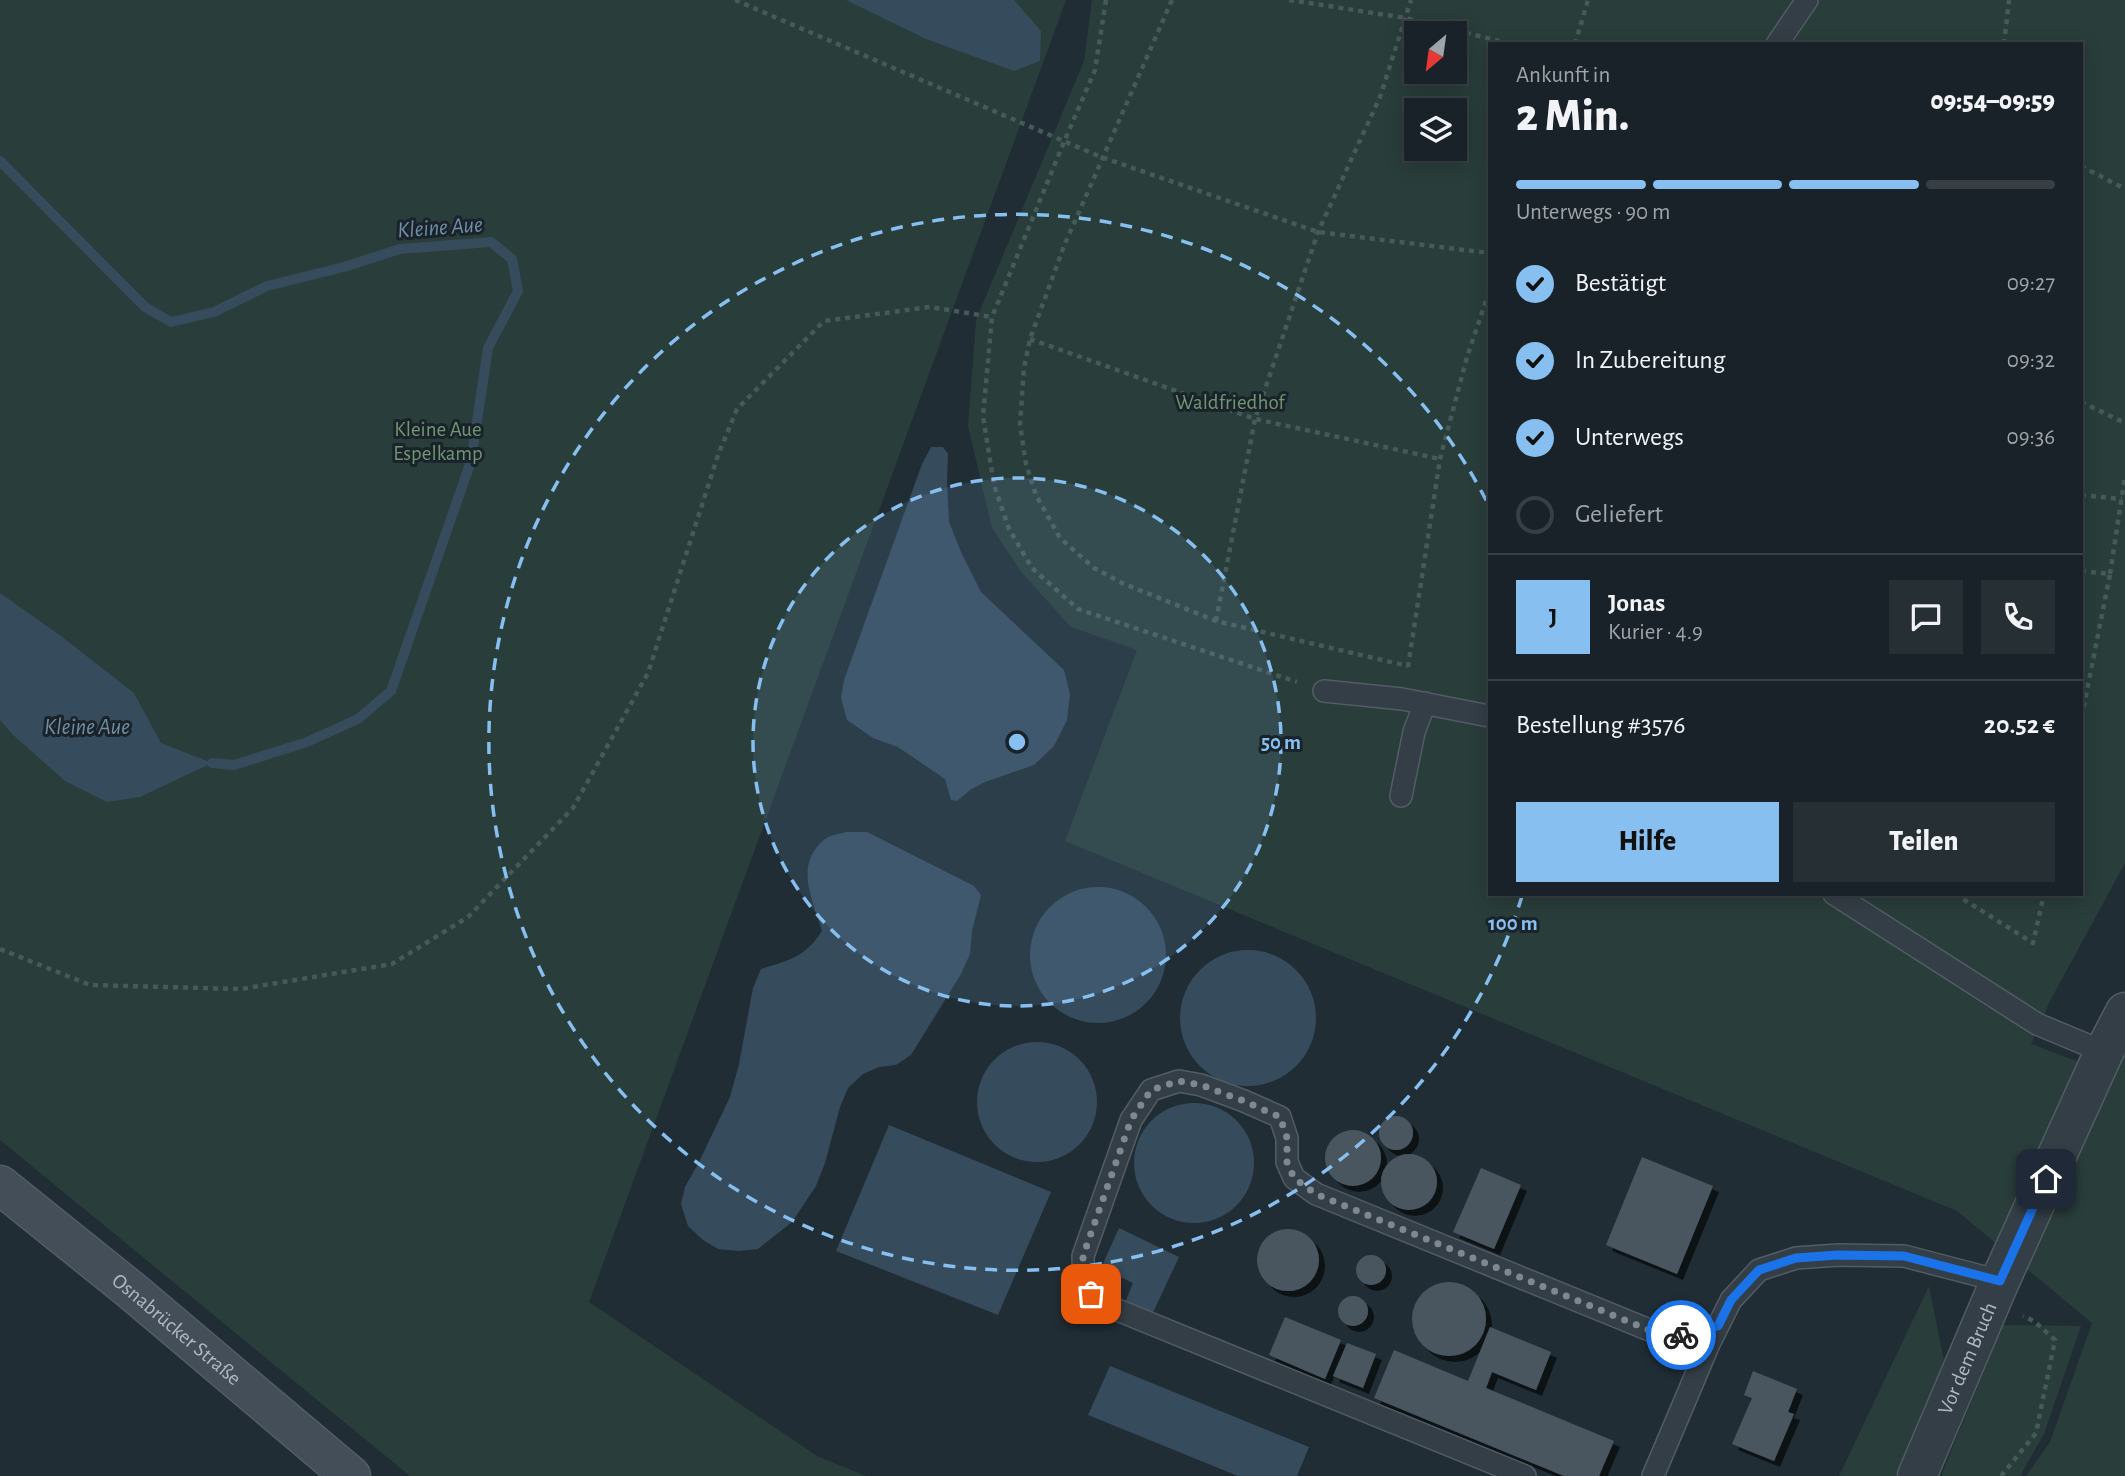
<!DOCTYPE html>
<html lang="de">
<meta charset="utf-8">
<style>
:root{--surface:#192228;--page:#262f34;--text:#f1f3f6;--muted:#9fa4a8;--line:#373f45;--accent:#86bff0}
body{margin:0;font-family:"Alegreya Sans",sans-serif;background:var(--page);color:var(--text);height:100vh;display:flex;flex-direction:column;font-size:26px;white-space:nowrap}
*{box-sizing:border-box;margin:0}
p{font-size:23px;color:var(--muted)}
.icon{flex:none;width:38px;height:38px;fill:none;stroke:currentColor;stroke-width:2;stroke-linecap:round;stroke-linejoin:round}
.map{position:relative;flex:1;overflow:hidden}
.drawer{position:absolute;left:1488px;top:42px;width:595px;height:854px;display:flex;flex-direction:column;background:var(--surface);border-radius:0px;box-shadow:0 4px 18px #0003,0 0 0 2px var(--line)}
.drawer>*{flex:none}
.needle{width:46px;rotate:209deg}
.fabs{position:absolute;left:1404px;top:21px;display:grid;gap:14px}
.fabs a{display:grid;place-items:center;width:63px;height:63px;border-radius:0px;background:var(--surface);box-shadow:0 4px 18px #0003,0 0 0 2px var(--line);font-size:35px}
.pin{position:absolute;display:grid;place-items:center;width:60px;height:60px;color:#fff;margin:-30px;border-radius:14px;box-shadow:0 4px 10px #0006}
.courier{position:absolute;display:grid;place-items:center;width:70px;height:70px;margin:-35px;border:5px solid #1a73e8;border-radius:50%;background:#fff;color:#222;box-shadow:0 2px 9px #0007}
.summary em{font-style:normal;font-weight:800}
.summary div{display:flex;flex-direction:column-reverse}
.summary{display:flex;align-items:center;justify-content:space-between;height:119px;padding:0 28px}
h1{font-size:46px;font-weight:800;line-height:52px}
.bar{display:grid;grid-template-columns:repeat(4,1fr);gap:10px 7px;align-content:center;height:84px;padding:0 28px}
.bar i{height:9px;border-radius:5px;background:var(--line)}
.bar .selected{background:var(--accent)}
.bar p{grid-column:span 4}
.line{display:flex;align-items:center;gap:18px;padding:0 28px;border-top:2px solid var(--line)}
.line div{flex:1}
.round{display:grid;place-items:center;flex:none;width:74px;height:74px;border-radius:0px;background:var(--page)}
ol{padding:0 28px;list-style:none}
li{display:flex;align-items:center;gap:21px;height:77px}
li p{margin-inline-start:auto}
li .icon{padding:7px;border-radius:50%;background:var(--accent);color:#111;stroke-width:4}
li:last-child{color:var(--muted)}
li i{width:38px;height:38px;border:4px solid var(--line);border-radius:50%}
.cta{display:flex;gap:14px;margin-top:auto;padding:14px 28px}
.cta a{flex:1;height:80px;border-radius:0px;background:var(--accent);color:#111;font-size:28px;font-weight:800;line-height:80px;text-align:center}
.cta a+a{background:var(--page);color:var(--text)}
.map>svg:first-child{display:block}
.green{fill:#293d3a;fill-rule:evenodd}
.water{fill:#364b5c}
.lines{fill:none;stroke-linecap:round;stroke-linejoin:round}
.stream{stroke:#364b5c;stroke-width:10}
.building{fill:#495761;filter:url(#shadow)}
.service-casing{stroke:#525c64;stroke-width:24}
.minor-casing{stroke:#525c64;stroke-width:41}
.secondary-casing{stroke:#525c64;stroke-width:41}
.path{stroke:#465a59;stroke-width:4.5;stroke-dasharray:5 5;stroke-linecap:butt}
.service{stroke:#343e46;stroke-width:21}
.minor{stroke:#343e46;stroke-width:38}
.secondary{stroke:#434e59;stroke-width:38}
.done{stroke:#7d8891;stroke-width:7;stroke-dasharray:0 12.6}
.route{stroke:#1a73e8;stroke-width:9}
.ring{fill:none;stroke:#86bff0;stroke-width:3.5;stroke-dasharray:12 9}
.labels{text-anchor:middle;dominant-baseline:central;stroke-width:6;stroke-linejoin:round;paint-order:stroke}
.park-label{font-size:21px;fill:#709672;stroke:#1a232a}
.street-label{font-size:21px;fill:#aeb9c3;stroke:#1a232a}
.water-label{font-size:23px;font-style:italic;fill:#708fa5;stroke:#1a232a}
.centre{fill:#86bff0;stroke:#1a232a;stroke-width:3.5}
.ring-label{font-size:21px;text-anchor:middle;font-weight:bold;fill:#86bff0;stroke:#1a232a;stroke-width:6;stroke-linejoin:round;paint-order:stroke}
</style>
<div class="map">
<svg width="2125" height="1476" viewBox="0 0 2125 1476">
<defs>
<filter id="shadow"><feDropShadow dx="6" dy="6" stdDeviation="0" flood-color="#0009"/></filter>
</defs>
<rect width="100%" height="100%" fill="#212d35"/>
<!-- green -->
<path class="green" d="M0,0h1066l-477,1302 228,154 49,20h-456l-410,-336z
M1092,0h1033v863l-75,138 -19,43 83,31 11,-20v421h-99l24,-34 42,-119 -135,-112 -892,-370 72,-191 -66,-23 -49,-54 -30,-45 -24,-102 8,-106 108,-259zM1416,33h38v39h-38zM1489,44h592v850h-592zM1416,110h38v39h-38z
M1929,1286l15,75 -48,115h-57z
M2003,1325l78,1 -37,108 -24,42h-79z"/>
<!-- water -->
<path class="water" d="M846,0h168l27,31 -1,30 -26,10 -88,-32z
M931,447h12l5,7 -1,28 2,40 12,30 20,40 83,78 6,24 -3,26 -13,26 -20,19 -49,17 -15,8 -13,11 -6,-1 -6,-21 -47,-32 -25,-9 -26,-18 -6,-22 3,-18 78,-216z
M0,593l61,43 73,57 27,50 51,20 -72,34 -33,5 -42,-21 -53,-47 -12,-14z
M846,832h21l107,54 7,9 -9,36 -2,23 -9,20 -50,81 -15,10 -17,2 -16,7 -15,14 -8,19 -15,56 -9,23 -24,36 -34,27 -19,2 -21,-2 -15,-9 -15,-14 -7,-22 4,-17 14,-25 31,-65 9,-33 14,-76 8,-19c29,-9 44,-12 61,-38 -9,-31 -29,-66 3,-92 5,-4 15,-5 21,-7z
M1030 955a68 68 0 1 1 136 0a68 68 0 1 1-136 0Z
M1180 1018a68 68 0 1 1 136 0a68 68 0 1 1-136 0Z
M977 1102a60 60 0 1 1 120 0a60 60 0 1 1-120 0Z
M1134 1163a60 60 0 1 1 120 0a60 60 0 1 1-120 0Z
M889,1125l162,67 -53,123 -162,-64z
M1119,1228l60,29 -28,60 -27,-12 9,-22 -32,-15z
M1110,1366l199,81 -12,29h-59l-150,-61z"/>
<g class="lines">
<!-- stream -->
<path class="stream" d="M0,161l145,146 26,15 43,-10 53,-26 77,-19 56,-18 91,-7 21,17 6,32 -30,57 -17,113 -80,230 -33,28 -51,23 -73,23 -22,-2"/>
</g>
<!-- building -->
<path class="building" d="M1379 1133a17 17 0 1 1 34 0a17 17 0 1 1-34 0Z
M1325 1158a28 28 0 1 1 56 0a28 28 0 1 1-56 0Z
M1381 1182a28 28 0 1 1 56 0a28 28 0 1 1-56 0Z
M1642,1157l71,29 -36,88 -71,-29z
M1481,1168l40,17 -27,64 -41,-17z
M1257 1260a31 31 0 1 1 62 0a31 31 0 1 1-62 0Z
M1356 1270a15 15 0 1 1 30 0a15 15 0 1 1-30 0Z
M1412 1319a37 37 0 1 1 74 0a37 37 0 1 1-74 0Z
M1338 1311a15 15 0 1 1 30 0a15 15 0 1 1-30 0Z
M1285,1317l56,23 -16,39 -56,-24z
M1490,1327l61,25 -15,38 -44,-18 -6,16 128,53 -15,35h-35l-190,-78 20,-48 74,31z
M1347,1343l29,11 -13,34 -30,-12z
M1753,1371l44,18 -9,23 6,2 -20,47 -42,-17 20,-46 -8,-3z"/>
<g class="lines">
<defs>
<path id="service" d="M1777,44l30,-44
M1324,691l78,8 87,17
M1401,796l13,-64 11,-29
M1834,894l203,130 67,28
M1525,1476l-415,-169c-22,-16 -27,-22 -27,-51l48,-136 20,-30 28,-9 22,4 43,16 36,16 7,21v24l7,16 22,16 353,144 49,-12
M1653,1476l56,-132 22,-44 28,-30 37,-12 42,-3 66,1 96,25"/>
<g id="minor">
<path id="s1" d="M1917,1476l83,-195 104,-229 21,-40"/>
</g>
<g id="secondary">
<path id="s2" d="M0,1185l132,106 219,185"/>
</g>
</defs>
<!-- service casing -->
<use href="#service" class="service-casing"/>
<!-- minor casing -->
<use href="#minor" class="minor-casing"/>
<!-- secondary casing -->
<use href="#secondary" class="secondary-casing"/>
<!-- path -->
<path class="path" d="M735,0l366,157 217,75 171,21
M1106,0l-11,70 -31,72 -72,175 -9,99 11,69 15,44 23,39 46,41 219,73
M1172,0l-108,246 -34,93 -6,29 -4,57 6,39 10,31 24,43 34,30 28,15 94,38 192,45
M1289,0l117,18 105,26
M1575,44l13,-44
M2004,44l5,-44
M2081,166l44,23
M1030,339l225,80 185,40
M2081,402l44,21
M2081,495l41,4
M2081,571l29,3 -29,147
M2110,574l15,-98
M1216,621l39,-202 63,-187 62,-135 31,-97
M1408,667l32,-208 27,-102 22,-65
M1955,894l78,49 11,-49
M0,949l90,36 151,4 151,-25 76,-47 105,-109 75,-135 70,-218 19,-46 87,-88 106,-14 62,10
M2001,1476l35,-43 19,-93 -21,-19 -11,-5"/>
<!-- service -->
<use href="#service" class="service"/>
<!-- minor -->
<use href="#minor" class="minor"/>
<!-- secondary -->
<use href="#secondary" class="secondary"/>
</g>
<g class="lines">
<!-- done -->
<path class="done" d="M1091,1294l-8,-17v-21l48,-136 20,-30 28,-9 22,4 43,16 36,16 7,21v24l7,16 22,16 353,144 12,-3"/>
<!-- route -->
<path class="route" d="M1681,1335l37,-9 13,-26 28,-30 37,-12 42,-3 66,1 96,25 46,-102"/>
</g>
<!-- distance rings -->
<circle cx="1017" cy="742" r="264" fill="#86bff0" fill-opacity=".12"/>
<g class="ring">
<circle cx="1017" cy="742" r="264"/>
<path d="M1522 896A528 528 0 1 1 1487 502"/>
</g>
<g class="labels">
<!-- park labels -->
<g class="park-label">
<text x="1230" y="402">Waldfriedhof</text>
<text x="438" y="429">Kleine Aue<tspan x="438" dy="24">Espelkamp</tspan></text>
</g>
<!-- street labels -->
<g class="street-label">
<text stroke="none"><textPath href="#s2" startOffset="228">Osnabrücker Straße</textPath></text>
<text stroke="none"><textPath href="#s1" startOffset="128">Vor dem Bruch</textPath></text>
</g>
<!-- water labels -->
<g class="water-label">
<text transform="translate(440 228) rotate(-4)">Kleine Aue</text>
<text x="87" y="727">Kleine Aue</text>
</g>
</g>
<circle cx="1017" cy="742" r="10" class="centre"/>
<g class="ring-label">
<text x="1281" y="749">50 m</text>
<text x="1513" y="930">100 m</text>
</g>
</svg>
<div class="fabs">
<a><svg class="needle" viewBox="-14 -14 28 28"><path d="M0-13l5 13h-10z" fill="#e53935"/><path d="M0 13l5-13h-10z" fill="#9fa4a8"/></svg></a>
<a><svg class="icon" aria-label="layers" viewBox="0 0 24 24"><path d="M12 4l9 5-9 5-9-5zM3 14l9 5 9-5"/></svg></a>
</div>
<div class="pin" style="left:1091px;top:1294px;background:#ea580c"><svg class="icon" aria-label="bag" viewBox="0 0 24 24"><path d="M5 8h14l-1 12H6zM9 8a3 3 0 0 1 6 0"/></svg></div>
<div class="pin" style="left:2046px;top:1179px;background:#1f2937"><svg class="icon" aria-label="home" viewBox="0 0 24 24"><path d="M3 11l9-7 9 7M6 9v11h12V9"/></svg></div>
<div class="courier" style="left:1681px;top:1335px"><svg class="icon" aria-label="bike" viewBox="0 0 24 24"><circle cx="6" cy="16" r="4"/><circle cx="18" cy="16" r="4"/><path d="M6 16l4-8h5l3 8M10 8l3 8H6M13 5h3"/></svg></div>
<section class="drawer">
<div class="summary"><div><h1>2 Min.</h1><p>Ankunft in</p></div><em>09:54–09:59</em></div>
<div class="bar"><i class="selected"></i><i class="selected"></i><i class="selected"></i><i></i><p>Unterwegs · 90 m</p></div>
<ol>
<li><svg class="icon" aria-label="check" viewBox="0 0 24 24"><path d="M5 12l5 5 9-10"/></svg>Bestätigt<p>09:27</p></li>
<li><svg class="icon" aria-label="check" viewBox="0 0 24 24"><path d="M5 12l5 5 9-10"/></svg>In Zubereitung<p>09:32</p></li>
<li><svg class="icon" aria-label="check" viewBox="0 0 24 24"><path d="M5 12l5 5 9-10"/></svg>Unterwegs<p>09:36</p></li>
<li><i></i>Geliefert</li>
</ol>
<div class="line" style="height:126px"><b class="round" style="background:var(--accent);color:#111">J</b><div><b>Jonas</b><p>Kurier · 4.9</p></div><a class="round"><svg class="icon" aria-label="chat" viewBox="0 0 24 24"><path d="M4 5h16v11H9l-5 4z"/></svg></a><a class="round"><svg class="icon" aria-label="phone" viewBox="0 0 24 24"><path d="M5 4h4l2 5-3 2q2 4 5 5l2-3 5 2v4C11 20 4 13 5 4z"/></svg></a></div>
<div class="line" style="height:91px"><div>Bestellung #3576</div><b>20.52 €</b></div>
<div class="cta"><a>Hilfe</a><a>Teilen</a></div>
</section>
</div>
